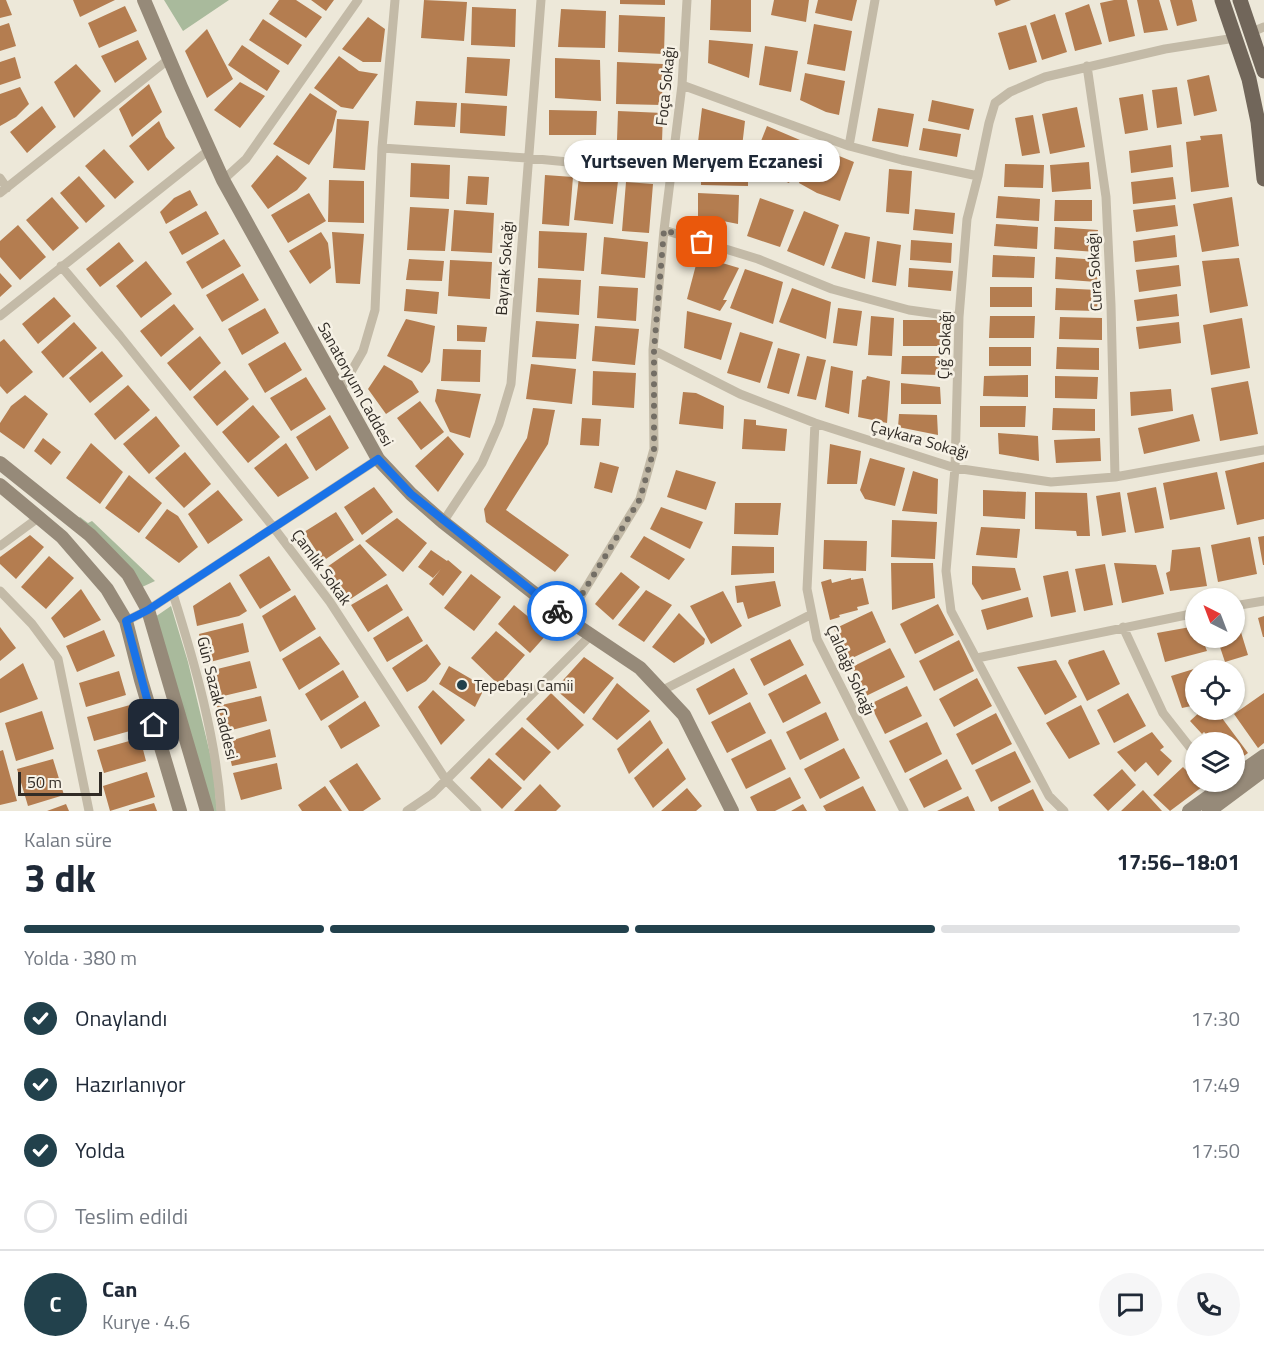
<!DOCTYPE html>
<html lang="tr">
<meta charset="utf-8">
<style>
:root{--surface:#fff;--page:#f6f6f7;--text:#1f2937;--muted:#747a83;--line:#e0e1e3;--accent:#22414c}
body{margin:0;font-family:"Titillium Web",sans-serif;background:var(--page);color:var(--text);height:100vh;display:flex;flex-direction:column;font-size:22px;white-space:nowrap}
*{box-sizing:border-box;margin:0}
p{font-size:20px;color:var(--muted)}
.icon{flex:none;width:33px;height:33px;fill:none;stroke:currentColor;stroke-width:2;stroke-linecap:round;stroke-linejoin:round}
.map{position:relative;height:811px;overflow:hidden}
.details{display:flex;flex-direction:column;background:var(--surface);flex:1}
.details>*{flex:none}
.needle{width:39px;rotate:318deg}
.buttons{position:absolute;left:1185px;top:588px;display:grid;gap:12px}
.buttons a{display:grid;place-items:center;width:60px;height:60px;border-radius:50%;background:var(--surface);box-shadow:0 2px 4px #0004;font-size:30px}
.scale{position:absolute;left:18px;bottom:15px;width:84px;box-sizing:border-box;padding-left:6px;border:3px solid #312c26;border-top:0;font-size:16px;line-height:21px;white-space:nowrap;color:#312c26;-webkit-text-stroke:4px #f6f1e5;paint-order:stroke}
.pin{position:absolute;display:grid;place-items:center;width:51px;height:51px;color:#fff;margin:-26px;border-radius:12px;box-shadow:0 3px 9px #0006}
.courier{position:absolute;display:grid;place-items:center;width:60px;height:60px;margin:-30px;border:4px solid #1a73e8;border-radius:50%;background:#fff;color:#222;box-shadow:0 2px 8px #0007}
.bubble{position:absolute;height:42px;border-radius:21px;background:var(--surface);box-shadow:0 2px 4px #0004;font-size:20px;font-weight:700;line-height:42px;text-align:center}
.summary em{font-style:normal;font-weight:700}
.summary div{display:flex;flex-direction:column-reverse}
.summary{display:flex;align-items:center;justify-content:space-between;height:102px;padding:0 24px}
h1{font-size:39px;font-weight:700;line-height:45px}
.bar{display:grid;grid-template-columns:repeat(4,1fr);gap:9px 6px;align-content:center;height:72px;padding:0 24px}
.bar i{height:8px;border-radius:4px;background:var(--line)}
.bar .active{background:var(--accent)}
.bar p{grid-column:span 4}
.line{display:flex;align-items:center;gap:15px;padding:0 24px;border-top:2px solid var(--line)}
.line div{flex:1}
.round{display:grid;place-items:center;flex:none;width:63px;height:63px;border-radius:32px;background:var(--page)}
ol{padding:0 24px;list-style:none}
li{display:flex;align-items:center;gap:18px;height:66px}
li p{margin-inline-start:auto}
li .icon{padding:6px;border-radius:50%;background:var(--accent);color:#fff;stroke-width:4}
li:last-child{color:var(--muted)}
li i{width:33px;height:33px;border:3px solid var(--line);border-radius:50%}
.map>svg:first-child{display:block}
.green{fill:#a9ba9c}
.building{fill:#b47d50}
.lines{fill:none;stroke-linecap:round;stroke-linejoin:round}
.street{stroke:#c3baa7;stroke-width:9}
.secondary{stroke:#968a79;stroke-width:14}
.primary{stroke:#71665a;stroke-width:15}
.done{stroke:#736e65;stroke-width:6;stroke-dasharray:0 10.8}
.route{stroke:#1a73e8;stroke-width:8}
.poi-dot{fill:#22414c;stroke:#f6f1e5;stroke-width:2}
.labels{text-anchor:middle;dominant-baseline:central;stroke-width:5;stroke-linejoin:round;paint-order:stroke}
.street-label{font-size:16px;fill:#312c26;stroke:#f6f1e5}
.poi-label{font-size:16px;fill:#312c26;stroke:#f6f1e5;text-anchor:start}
</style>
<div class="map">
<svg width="1264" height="811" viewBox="0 0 1264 811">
<rect width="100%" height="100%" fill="#ede8d9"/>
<!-- green -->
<path class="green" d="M164,0h65l-46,31z
M80,517l8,6 4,-2 63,60 -15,7 -62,-69z
M171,606l17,56 25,104 4,45h-5l-57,-194z"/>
<!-- building -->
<path class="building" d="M0,0h6l6,15 -12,3z
M73,0h42l-35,17z
M279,0h17l26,17 -16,21 -37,-24z
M311,0h23l-8,11z
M424,0l43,2 -3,39 -43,-3z
M620,0h45v5l-45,-1z
M711,0h40v32l-41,-2z
M774,0h35l-3,22 -35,-7z
M818,0h39l-5,21 -37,-8z
M994,0h17l-15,6z
M1114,0h13l8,36 -26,6 -9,-39z
M1137,0h22l9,30 -24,3z
M1170,0h22l5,21 -20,5z
M1089,4l13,40 -27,7 -10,-38z
M125,6l12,25 -38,17 -11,-25z
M472,7l44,2 -1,38 -44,-2z
M561,9l45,2 -1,37 -47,-1z
M1055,14l12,38 -25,8 -12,-37z
M619,15l46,2 -1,37 -46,-2z
M368,17l17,12 -4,33h-18l-21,-13z
M263,19l39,26 -14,20 -39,-25z
M9,23l7,23 -16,5v-25z
M814,24l38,7 -7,40 -38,-7z
M1026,25l11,37 -28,8 -11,-37z
M207,29l26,50 -26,19 -22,-47z
M138,40l9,19 -32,24 -14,-27z
M709,40l44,4 -4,34 -41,-15z
M242,45l38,26 -13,20 -39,-26z
M765,46l33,5 -7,41 -32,-7z
M339,56l20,15 19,3 -25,35 -12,-2 -27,-19z
M15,57l6,21 -21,7v-23z
M467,57l43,2 -3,37 -42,-3z
M555,58l45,2 1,41 -46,-3z
M617,62l46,2 -1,41 -46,-1z
M76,64l25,27 -27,27 -20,-36z
M805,73l40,8 -6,34 -13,-3 -26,-12z
M1209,75l8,36 -23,5 -7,-36z
M240,82l25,14 -25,32 -26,-18z
M149,84l13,28 -30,25 -13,-28z
M20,87l9,17 -13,13 -16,9v-32z
M1177,87l5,37 -25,4 -5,-38z
M310,93l27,18 -5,20 -23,34 -36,-21z
M1143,94l5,36 -23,4 -6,-36z
M932,100l42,9 -5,21 -41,-9z
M416,101l41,2 -2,24 -41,-2z
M461,103l46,3 -2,30 -45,-3z
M42,106l14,21 -29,26 -17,-21z
M1077,107l8,40 -35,7 -8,-40z
M702,108l43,13 -3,26 -44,-5z
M878,108l36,6 -6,33 -36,-6z
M549,110l48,1 -1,24h-47z
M618,111l45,2 -1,29 -45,-2z
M1033,115l7,38 -18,3 -7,-38z
M337,119l32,2 -4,49 -32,-2z
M159,121l7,16 9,11 -27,23 -19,-25z
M767,126l40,17 -18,40 -27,-11 -6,-13 1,-8z
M923,128l38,6 -4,23 -38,-7z
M1222,134l7,53 -38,5 -5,-50 15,-2 -1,-4z
M812,145l42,17 -14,39 -23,-8 -18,-10z
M1171,145l2,22 -42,6 -2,-22z
M104,149l30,33 -19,17 -30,-33z
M701,151h47v35l-47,-1z
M277,155l30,23 -10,12 -29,19 -17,-23z
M1089,162l2,27 -39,3 -2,-27z
M411,163l39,2 -1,34 -39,-2z
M1005,164l39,1 -1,23 -39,-1z
M889,169l23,2 -3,43 -23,-2z
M545,175l28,2 -4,49 -27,-2z
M79,176l26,30 -19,17 -26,-30z
M468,176l21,1 -2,28 -21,-1z
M579,177l39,4 -5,43 -39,-4z
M1173,177l3,22 -43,5 -2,-22z
M329,180l35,1v42l-36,-1z
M626,182l27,2 -4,49 -27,-2z
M190,190l8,15 -32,19 -6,-12 14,-14z
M309,193l17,28 -38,22 -17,-28z
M698,193l41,2 -1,29 -40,-8z
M998,196l42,3 -1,22 -43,-3z
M52,197l27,31 -26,23 -27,-31z
M1232,197l7,49 -37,6 -9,-48z
M760,198l34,12 -14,37 -33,-11z
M1055,200h37v21h-38z
M1175,205l3,21 -42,6 -3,-22z
M410,207l39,2 -4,42 -38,-1z
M915,209l40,4 -2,21 -40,-4z
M454,210l40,3 -2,40 -41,-2z
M206,211l13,23 -37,21 -13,-23z
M804,211l35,14 -15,41 -37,-15z
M996,224l42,3 -1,22 -43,-3z
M18,225l28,32 -26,23 -20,-23v-16z
M1055,227l43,3 -2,22 -42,-3z
M539,231l48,2 -3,38 -46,-3z
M321,232l7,11 3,25 -21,16 -21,-33z
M332,232l32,2 -4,50 -24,-1z
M845,232l25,5 -5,42 -34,-11z
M1175,235l2,22 -42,5 -2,-21z
M604,237l44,5 -3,36 -44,-4z
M224,239l17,27 -39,23 -16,-27z
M911,240l41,3 -1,20 -41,-3z
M877,241l24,4 -5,41 -24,-4z
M119,242l15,19 -34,26 -14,-18z
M993,255l42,2 -1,21 -42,-1z
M1056,257l43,3 -2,22 -42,-3z
M1239,258l9,48 -38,7 -8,-52z
M409,259l35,2 -2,20 -36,-1z
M703,259h6l30,9 -16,32h4l-7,11 -33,-12 10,-38z
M450,260l42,2 -2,37 -42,-3z
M146,261l26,33 -31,24 -25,-32z
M1179,265l2,21 -42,6 -3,-22z
M909,268l44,3 -2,20 -43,-4z
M745,269l38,13 -10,42 -43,-16z
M0,273l12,13 -12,11z
M243,273l16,27 -37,22 -16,-27z
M538,278l43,2 -2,35 -43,-3z
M599,286l39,2 -2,33 -39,-3z
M990,287h42v20h-42z
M792,288l39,14 -5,37 -47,-17z
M1056,288l42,2 -1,21 -42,-1z
M406,289l33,3 -2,22 -33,-3z
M1177,294l2,22 -42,5 -3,-21z
M54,297l17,19 -33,28 -16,-20z
M174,304l20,25 -33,28 -21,-26z
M265,308l14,25 -37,22 -14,-26z
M838,308l24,3 -5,35 -24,-3z
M687,311l45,12 -11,37 -37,-12z
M871,316l23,2 -2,38 -24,-1z
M990,316h45l-1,22h-45z
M1060,317l42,1v22l-43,-1z
M1242,318l8,50 -39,7 -8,-50z
M406,319l29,7 -5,36 -8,11 -35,-17z
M903,320h41v26h-41z
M536,321l43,3 -3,35 -44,-2z
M74,322l23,26 -34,30 -22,-26z
M1179,322l2,21 -42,6 -3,-22z
M457,325l30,2 -2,15 -28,-1z
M595,326l44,3 -4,36 -43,-4z
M740,332l33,10 -13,41 -33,-10z
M200,336l21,27 -31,28 -23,-28z
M4,339l29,33 -26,22 -7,-8v-44z
M285,342l17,28 -37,23 -17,-29z
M989,347h42v19h-42z
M1057,347l42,1v22l-43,-1z
M778,348l22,6 -11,40 -22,-6z
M443,349l38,1 -1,32 -39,-1z
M102,351l21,25 -33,27 -21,-25z
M807,356l19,4 -10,40 -19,-4z
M902,356h38v19l-39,-1z
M531,364l45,5 -4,35 -46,-5z
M384,365l28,16 7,11 -33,22 -18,-25z
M831,366l22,5 -4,43 -24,-7z
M225,370l24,29 -32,27 -24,-29z
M593,371l43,2 -2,35 -42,-3z
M1028,375v22l-45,-1 1,-20z
M867,376l23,5 -3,42 -29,-6 4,-37 4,-1z
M1055,376l43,1 -1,22 -42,-1z
M306,377l20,32 -35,22 -21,-33z
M1248,381l10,53 -38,7 -9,-53z
M901,383l39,4 1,17h-40z
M128,385l22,25 -35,30 -21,-26z
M437,389l44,5 -11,44 -20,-6 -15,-31z
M1171,389l2,22 -42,5 -1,-24z
M683,392l13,1 28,13 -1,23 -44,-5z
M25,395l23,19 -24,35 -24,-17v-9l11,-17z
M420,401l24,31 -23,18 -24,-32z
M253,405l27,32 -32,26 -26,-31z
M980,406h46l-1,21h-45z
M533,408l22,2 -7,34 -42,66 63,45 -14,17 -69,-50 -2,-13 43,-71z
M1053,408l42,1v22l-43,-1z
M899,414l38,1 1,20 -40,-8z
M1193,414l7,27 -56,13 -6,-26z
M330,415l19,33 -33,23 -20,-34z
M156,416l24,30 -31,28 -26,-30z
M582,418l19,1 -2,27 -19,-1z
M744,419l12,1v5l31,4 -2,22 -43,-2z
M998,433l40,3 1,25 -40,-7z
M448,436l16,18 -26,38 -23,-26z
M43,438l18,14 -10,13 -17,-14z
M1100,438l1,23 -45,2 -2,-23z
M91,443l32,29 -23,32 -34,-26z
M286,443l23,35 -31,19 -24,-29z
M830,444l31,7 -4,33h-30z
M185,452l26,32 -27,24 -29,-30z
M870,458l35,10 -10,38 -30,-7 -5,-9z
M600,462l19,5 -7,26 -18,-5z
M1264,462v57l-27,6 -12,-54z
M676,470l40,12 -10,28 -39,-13z
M913,471l25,8 -1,35 -35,-3z
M1217,472l8,37 -55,11 -7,-37z
M129,475l33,28 -23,30 -34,-25z
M374,487l19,25 -31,23 -18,-28z
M1156,487l8,41 -29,5 -8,-40z
M218,490l25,30 -35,24 -20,-30z
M983,490l43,2 -1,27 -42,-3z
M1035,492l52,1 3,43h-13l-1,-5 -41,-2z
M1120,492l6,40 -24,4 -6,-40z
M735,503h46l-3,32 -44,-1z
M661,507l42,15 -13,27 -40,-20z
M167,509l11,7 20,31 -19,16 -34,-25z
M336,512l18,28 -31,21 -19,-29z
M397,518l30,25 -24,29 -38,-31z
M892,520l45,2 -2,37 -44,-2z
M981,527l39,2 -3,29 -41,-3z
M30,535l14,12 -28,32 -16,-15v-7z
M644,536l41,23 -16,21 -39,-23z
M1264,536v29h-1l-5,-28z
M1250,537l7,37 -39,8 -7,-37z
M824,540l43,1 -1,30 -43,-2z
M360,544l27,31 -38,25 -22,-33z
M732,546l42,1v26l-43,2z
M1200,547l7,39 -37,5 -4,-18 4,-2 2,-21z
M431,550l16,11 1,-1 14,12 -19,24 -14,-12 12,-15 -8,9 -15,-11z
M49,556l25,22 -28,31 -25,-22z
M269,556l22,34 -31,19 -21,-34z
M891,563h42l2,35 -43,12z
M1114,563l42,2 8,29 -42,9z
M1105,564l8,41 -29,6 -9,-42z
M972,566l43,2 6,22 -39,10 -10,-16z
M1068,571l8,41 -25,5 -8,-41z
M621,572l19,15 -27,33 -18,-16z
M471,574l30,23 -27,34 -30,-23z
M851,578v2l12,-2 6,26 -12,3 1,3 -19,5 1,2 -10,3 -9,-38 10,-3 1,4z
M775,581l6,25 -33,13 -5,-17 -6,1 -2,-17z
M230,582l17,29 -8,5 -42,10 -4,-20z
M387,584l16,26 -35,22 -17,-27z
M81,589l20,31 -37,18 -13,-20z
M646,590l26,15 -28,37 -26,-17z
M723,591l19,35 -31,18 -21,-38z
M295,595l21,34 -36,23 -18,-36z
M1028,597l5,20 -46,13 -6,-20z
M938,604l16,31 -39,19 -15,-30z
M514,605l34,28 -18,20 -32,-29z
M872,611l14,31 -38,18 -14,-31z
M679,613l26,26 -1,5 -30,19 -22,-16z
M408,616l15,25 -36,21 -14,-24z
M1234,616h2l12,39 -23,7 -8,-24h17z
M1264,616v21h-1l-5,-19z
M243,623l6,29 -43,11 -7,-29z
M1196,626v12h6l5,13 -42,11 -8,-29z
M0,627l16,21 -16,13z
M104,630l11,26 -38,16 -11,-26z
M496,631l29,24 -26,30 -28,-27z
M320,636l20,28 -41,26 -17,-31z
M790,639l14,26 -40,21 -14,-27z
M959,640l15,31 -40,20 -15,-30z
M427,644l14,20 -15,17 -19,11 -15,-24z
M890,648l15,29 -39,19 -14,-29z
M1104,650l16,34 -33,17 -19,-38 1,-3z
M584,657l30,21 -30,36 -29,-25z
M1056,660l21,37 -32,18 -28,-48z
M250,661l7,27 -42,10 -6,-27z
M23,663l15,36 -38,14v-34z
M1210,664l2,6h-16v35l-14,3 -11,-32z
M449,666l36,21 -10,20 -36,-23z
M734,668l14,26 -39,21 -13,-26z
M343,670l16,27 -38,24 -16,-27z
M119,671l7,24 -40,12 -7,-24z
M806,674l15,29 -38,20 -15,-29z
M977,678l15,28 -38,21 -15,-28z
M617,683l33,28 -33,29 -25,-21z
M907,686l15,30 -37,18 -15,-30z
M433,690l32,30 -24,25 -23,-38z
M551,693l33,32 -26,25 -32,-31z
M1128,693l18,33 -32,17 -17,-33z
M1264,693v50l-6,5 -24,-34z
M261,696l6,25 -43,11 -7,-26z
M365,701l15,25 -39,23 -13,-23z
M750,702l16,31 -39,20 -16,-31z
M130,705l7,24 -43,12 -7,-24z
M1081,705l19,39 -31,15 -23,-36z
M1202,710h14l32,43 -14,10v-21h-20l-10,-10 -2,2 -12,-13z
M42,711l12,38 -38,12 -11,-38z
M826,712l13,28 -39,20 -14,-28z
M996,713l16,31 -40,21 -16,-31z
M650,720l13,23 -34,31 -12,-25z
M927,722l15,32 -37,19 -16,-32z
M522,727l29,25 -27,29 -29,-27z
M270,729l6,28 -44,9 -6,-24z
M1152,732l12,15 -4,3 12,11 -14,15 -12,-14 -11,10 -18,-20z
M140,738l6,23 -42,12 -7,-23z
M771,739l15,30 -40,20 -15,-30z
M668,748l18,31 -33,29 -19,-30z
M844,748l16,30 -40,21 -16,-30z
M3,750l14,51 -17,4v-54z
M1015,751l16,31 -40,20 -16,-32z
M489,758l33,30 -20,21 -32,-31z
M53,759l11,36 -36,11 -11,-37z
M947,759l15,30 -38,19 -15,-29z
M277,763l5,26 -41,11 -8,-27z
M357,763l24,36 -18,12h-14l-20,-30z
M1183,767l19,20 -32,24 -17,-16z
M1122,769l14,16 -28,26 -15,-16z
M147,772l8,25 -45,14 -7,-25z
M790,777l11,21 -26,13h-18l-7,-14z
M540,784l21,22 -5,5h-42z
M325,786l17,25h-40l-4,-6z
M863,786l13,25h-50l-3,-5z
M687,788l15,18 -6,5h-35z
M1033,789l11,22h-45l-1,-4z
M1143,790l19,21h-41z
M968,796l7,15h-38z
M154,803l3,8h-28v-1z
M66,804l3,7h-22z
M803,804l4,7h-16z"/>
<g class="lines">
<!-- street -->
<path class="street" d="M1252,32l12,-5
M1087,66l19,131 5,108 4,172
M682,85l167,61 53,14 76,16
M849,146l26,-146
M382,148l145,10 143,14
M0,178l7,10
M223,180l23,-21 112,-159
M0,193l169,-134
M664,230l94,29 74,30 77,21 50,7
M61,266l59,70 154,192 56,74 116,178 31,31
M0,316l209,-166
M653,350l87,44 75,29 140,45 96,14 64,-5 149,-27
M340,391l23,-40 12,-41 7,-162 13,-148
M815,423l-8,166 10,50 87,172
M443,522l39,-59 17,-39 12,-40 30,-384
M0,546l38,-28
M0,591l32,33 26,35 31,152
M173,594c22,70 43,143 48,217
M1234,606l30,-5
M567,619l73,-120 14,-50 -1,-99 11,-120 18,-145 5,-85
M126,621l22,-11 230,-151
M1123,627l40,86 33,42
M977,658l219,-45
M661,691l151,-77
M407,811l25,-17 159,-159
M1064,811l-15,-15 -98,-185 -5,-40 9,-103 4,-151 8,-98 11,-43 11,-53 6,-20 15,-11 35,-15 120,-28 70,-11"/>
<!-- secondary -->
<path class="secondary" d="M144,0l37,87 42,93 155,279 33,35 32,28 124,97 73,49 44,47 48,96
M0,463l90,72 38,39 20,36 59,201
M0,485l62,52 45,52 19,32 15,59 39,131
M1234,777l30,-21
M1189,811l40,-29
M1209,811l55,-41"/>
<!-- primary -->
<path class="primary" d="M1222,0l27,79 9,43 6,57
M1240,0l24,71"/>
</g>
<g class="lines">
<!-- done -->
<path class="done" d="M557,611l10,8 73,-120 14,-50v-99l10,-120 38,12"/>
<!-- route -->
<path class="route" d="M154,725l-28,-104 22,-11 230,-151 33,35 146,117"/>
</g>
<!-- markers -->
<circle class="poi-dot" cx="462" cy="685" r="6"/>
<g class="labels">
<!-- street labels -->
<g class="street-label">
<text transform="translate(665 86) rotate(-84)">Foça Sokağı</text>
<text transform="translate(504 268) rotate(-86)">Bayrak Sokağı</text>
<text transform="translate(1094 272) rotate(-93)">Cura Sokağı</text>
<text transform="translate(944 345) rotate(-88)">Çığ Sokağı</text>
<text transform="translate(356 384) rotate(61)">Sanatoryum Caddesi</text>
<text transform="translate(920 439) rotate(16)">Çaykara Sokağı</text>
<text transform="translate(322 567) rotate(54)">Çamlık Sokak</text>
<text transform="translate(851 670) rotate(66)">Çaldağı Sokağı</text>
<text transform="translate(218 698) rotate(76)">Gün Sazak Caddesi</text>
</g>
<!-- poi labels -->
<g class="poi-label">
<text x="474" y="685">Tepebaşı Camii</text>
</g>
</g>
</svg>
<div class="buttons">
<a><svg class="needle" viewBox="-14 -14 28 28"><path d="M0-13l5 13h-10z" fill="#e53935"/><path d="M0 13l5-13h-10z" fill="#747a83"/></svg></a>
<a><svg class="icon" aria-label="locate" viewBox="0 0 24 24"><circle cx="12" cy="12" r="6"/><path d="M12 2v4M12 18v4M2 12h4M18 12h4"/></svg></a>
<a><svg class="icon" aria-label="layers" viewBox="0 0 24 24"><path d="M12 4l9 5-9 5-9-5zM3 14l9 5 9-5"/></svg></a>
</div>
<div class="scale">50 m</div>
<div class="pin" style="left:702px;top:242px;background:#ea580c"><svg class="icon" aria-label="bag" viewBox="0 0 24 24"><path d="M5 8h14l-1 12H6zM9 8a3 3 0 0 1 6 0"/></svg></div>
<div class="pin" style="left:154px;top:725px;background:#1f2937"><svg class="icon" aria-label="home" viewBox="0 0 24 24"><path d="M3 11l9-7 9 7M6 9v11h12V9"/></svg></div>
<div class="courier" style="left:557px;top:611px"><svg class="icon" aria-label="bike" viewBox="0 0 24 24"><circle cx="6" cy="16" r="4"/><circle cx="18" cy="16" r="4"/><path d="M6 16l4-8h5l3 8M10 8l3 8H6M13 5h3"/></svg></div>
<div class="bubble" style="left:564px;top:140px;width:276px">Yurtseven Meryem Eczanesi</div>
</div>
<section class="details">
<div class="summary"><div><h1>3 dk</h1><p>Kalan süre</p></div><em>17:56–18:01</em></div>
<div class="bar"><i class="active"></i><i class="active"></i><i class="active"></i><i></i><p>Yolda · 380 m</p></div>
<ol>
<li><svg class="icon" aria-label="check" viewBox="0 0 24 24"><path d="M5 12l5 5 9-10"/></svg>Onaylandı<p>17:30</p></li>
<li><svg class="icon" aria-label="check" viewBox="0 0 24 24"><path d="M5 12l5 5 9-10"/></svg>Hazırlanıyor<p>17:49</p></li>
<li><svg class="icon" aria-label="check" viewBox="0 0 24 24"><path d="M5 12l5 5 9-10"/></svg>Yolda<p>17:50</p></li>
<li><i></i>Teslim edildi</li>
</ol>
<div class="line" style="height:108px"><b class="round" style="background:var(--accent);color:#fff">C</b><div><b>Can</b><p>Kurye · 4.6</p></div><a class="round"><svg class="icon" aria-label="chat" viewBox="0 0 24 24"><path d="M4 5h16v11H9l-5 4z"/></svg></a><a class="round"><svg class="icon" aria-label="phone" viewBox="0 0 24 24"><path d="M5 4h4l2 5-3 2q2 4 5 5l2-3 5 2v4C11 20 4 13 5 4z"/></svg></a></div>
</section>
